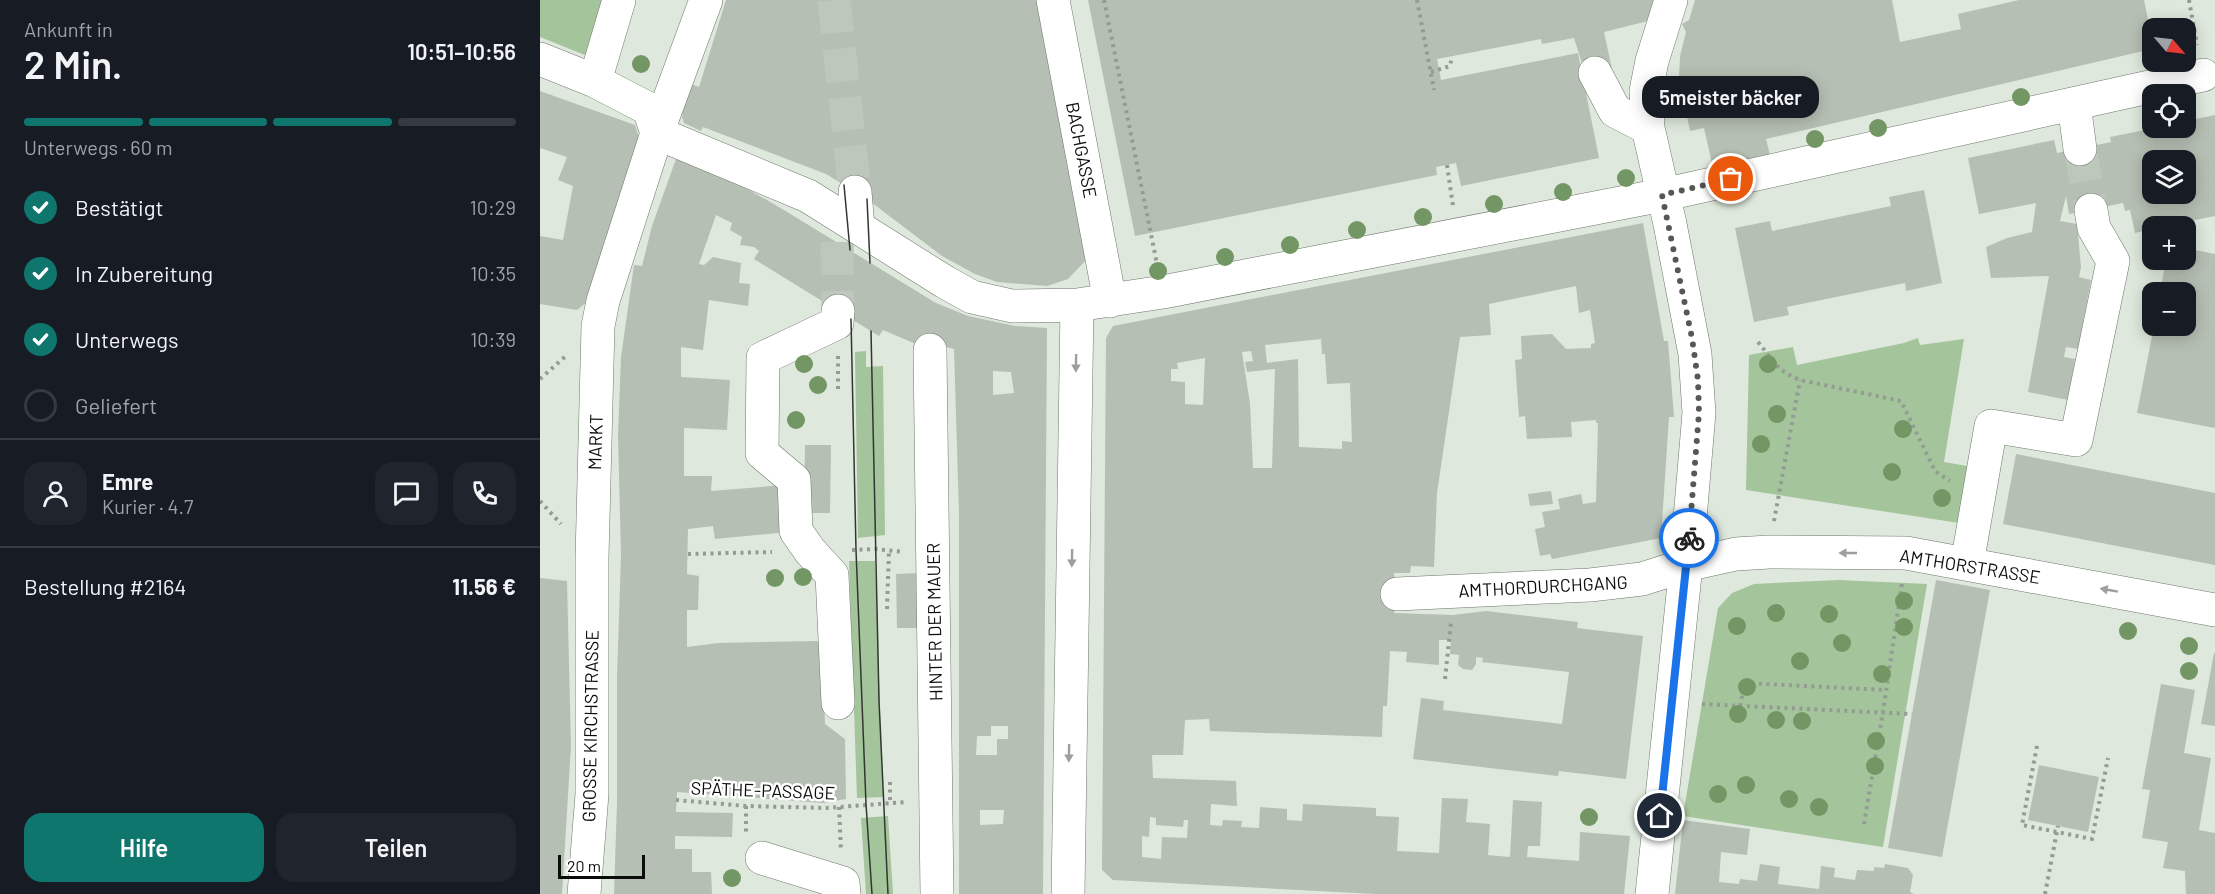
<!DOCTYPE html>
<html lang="de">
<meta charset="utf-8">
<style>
:root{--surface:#171b24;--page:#20242c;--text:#f1f3f6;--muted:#9ea1a6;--line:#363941;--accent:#0f766e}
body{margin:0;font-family:Barlow,sans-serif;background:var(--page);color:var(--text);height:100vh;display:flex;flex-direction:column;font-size:22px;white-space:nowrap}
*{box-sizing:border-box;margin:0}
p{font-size:20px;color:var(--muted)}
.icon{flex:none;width:33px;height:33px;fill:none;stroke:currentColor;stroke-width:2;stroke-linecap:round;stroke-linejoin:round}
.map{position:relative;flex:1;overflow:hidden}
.side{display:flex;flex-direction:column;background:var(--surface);width:540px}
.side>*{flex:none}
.needle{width:39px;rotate:118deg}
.tools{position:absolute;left:1602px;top:18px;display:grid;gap:12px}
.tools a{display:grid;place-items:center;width:54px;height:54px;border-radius:12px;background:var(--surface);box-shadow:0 3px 15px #0003;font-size:30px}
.scale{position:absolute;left:18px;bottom:15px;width:87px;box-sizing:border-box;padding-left:6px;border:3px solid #0a0d09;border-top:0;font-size:16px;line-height:21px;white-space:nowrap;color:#0a0d09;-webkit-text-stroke:4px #fff;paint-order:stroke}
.pin{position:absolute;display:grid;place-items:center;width:51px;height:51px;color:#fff;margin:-26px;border:3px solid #fff;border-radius:50%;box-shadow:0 2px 6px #0007}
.courier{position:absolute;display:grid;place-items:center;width:60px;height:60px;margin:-30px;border:4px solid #1a73e8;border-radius:50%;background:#fff;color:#222;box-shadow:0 2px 8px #0007}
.bubble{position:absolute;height:42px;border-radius:18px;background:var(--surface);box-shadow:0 3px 15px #0003;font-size:20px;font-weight:600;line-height:42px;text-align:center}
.head em{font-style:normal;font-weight:600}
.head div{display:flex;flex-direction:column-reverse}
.head{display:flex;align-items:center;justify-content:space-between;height:102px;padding:0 24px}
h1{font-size:39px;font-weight:600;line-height:45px}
.bar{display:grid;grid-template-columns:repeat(4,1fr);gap:9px 6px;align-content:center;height:72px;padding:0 24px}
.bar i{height:8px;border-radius:4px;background:var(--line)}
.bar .active{background:var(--accent)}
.bar p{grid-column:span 4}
.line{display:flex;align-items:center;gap:15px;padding:0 24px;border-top:2px solid var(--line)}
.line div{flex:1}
.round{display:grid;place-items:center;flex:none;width:63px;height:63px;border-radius:18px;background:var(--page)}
ol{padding:0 24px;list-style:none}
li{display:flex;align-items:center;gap:18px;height:66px}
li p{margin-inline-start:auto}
li .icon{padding:6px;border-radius:50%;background:var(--accent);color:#fff;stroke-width:4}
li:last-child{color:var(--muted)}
li i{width:33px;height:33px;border:3px solid var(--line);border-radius:50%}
.primary-button{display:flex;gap:12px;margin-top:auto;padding:12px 24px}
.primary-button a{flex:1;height:69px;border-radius:18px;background:var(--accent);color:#fff;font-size:24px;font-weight:600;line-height:69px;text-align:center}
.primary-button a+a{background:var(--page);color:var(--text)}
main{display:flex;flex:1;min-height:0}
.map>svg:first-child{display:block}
.green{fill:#a4c49b}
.building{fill:#b6bfb3;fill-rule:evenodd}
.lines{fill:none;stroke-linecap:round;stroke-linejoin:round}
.minor-tunnel{stroke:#bec7bc;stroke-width:33;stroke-dasharray:33 16;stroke-linecap:butt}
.minor-casing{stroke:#6e776b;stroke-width:34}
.path{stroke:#939b92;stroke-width:4;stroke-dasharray:3 4.5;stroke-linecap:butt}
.minor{stroke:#fff;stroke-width:33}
.tram{stroke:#313630;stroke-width:1.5}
.tree{fill:#739665}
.oneway{fill:#9d9e9d}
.done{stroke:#545a53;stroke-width:6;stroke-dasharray:0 10.8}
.route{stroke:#1a73e8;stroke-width:8}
.labels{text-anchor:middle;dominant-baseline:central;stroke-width:5;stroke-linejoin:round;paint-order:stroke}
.street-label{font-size:18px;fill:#0a0d09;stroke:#fff}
</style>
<main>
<section class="side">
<div class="head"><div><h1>2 Min.</h1><p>Ankunft in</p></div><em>10:51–10:56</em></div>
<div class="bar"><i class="active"></i><i class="active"></i><i class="active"></i><i></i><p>Unterwegs · 60 m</p></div>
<ol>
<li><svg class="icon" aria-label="check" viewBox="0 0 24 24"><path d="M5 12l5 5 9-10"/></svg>Bestätigt<p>10:29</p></li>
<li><svg class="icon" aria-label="check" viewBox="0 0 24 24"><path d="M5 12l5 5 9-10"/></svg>In Zubereitung<p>10:35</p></li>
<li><svg class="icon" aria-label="check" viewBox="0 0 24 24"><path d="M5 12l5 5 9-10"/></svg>Unterwegs<p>10:39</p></li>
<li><i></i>Geliefert</li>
</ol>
<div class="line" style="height:108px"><a class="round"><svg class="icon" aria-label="person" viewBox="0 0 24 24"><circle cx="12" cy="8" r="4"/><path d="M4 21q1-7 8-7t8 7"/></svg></a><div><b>Emre</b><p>Kurier · 4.7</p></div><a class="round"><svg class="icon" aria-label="chat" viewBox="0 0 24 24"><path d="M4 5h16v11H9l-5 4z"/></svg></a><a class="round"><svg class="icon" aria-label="phone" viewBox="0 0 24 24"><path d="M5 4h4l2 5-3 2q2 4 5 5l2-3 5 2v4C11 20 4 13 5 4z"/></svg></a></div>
<div class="line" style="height:78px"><div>Bestellung #2164</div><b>11.56 €</b></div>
<div class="primary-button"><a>Hilfe</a><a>Teilen</a></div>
</section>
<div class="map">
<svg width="1675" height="894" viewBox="0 0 1675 894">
<rect width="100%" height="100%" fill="#dee8dc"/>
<!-- green -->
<path class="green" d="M0,0h75l-20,59 -55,-22z
M1378,338l2,7 44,-6 -20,123 23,4 -8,57 -213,-33 3,-135 44,-8 4,18 107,-22z
M326,351v16l17,-1 2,169 -27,3 -3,-186z
M309,561h26l8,236 -26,1z
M1299,580l88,4 -44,263 -200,-31 35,-208 14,-15 22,-9z
M348,816l5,78h-27l-5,-76z"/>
<!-- building -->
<path class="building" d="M186,0h317l46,257 -21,22 -21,7 -50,-4 -22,-8 -33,-18 -75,-57 -41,-25 -123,-47 -2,4 -17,-8 -2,-6 1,-8 8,-25 8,3z
M548,0h567l-7,21 -44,11 8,37 -26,7 -12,-38 -32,6 -1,-5 -104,20 4,21 137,-27 21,105 -138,28 -5,-23 -20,4 1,8 -302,61z
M1155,0h197l8,42 61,-13 -3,-15 61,-14h125l8,38v11l-386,90 4,16 -57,13 -9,-40 -14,3 -11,-54 1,-21 6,-24 -4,-8 7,-4z
M0,91l95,34 5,16 -53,161 -10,8 -37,-6v-68l23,4 10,-54 -15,-6 9,-23 -27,-9z
M1675,115v101l-50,10h-13v3l-17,4 -5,-23 -5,1 -2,-8 -54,11 -3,-18 -6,25 17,3 4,43 -2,10 12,3 -13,69 -12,-2 -2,10 11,2 -7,41 -40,-8 21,-116 -58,2 -5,-31 21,-9 25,-6 4,-29 -57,11 -11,-56 86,-18 3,13 54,-11 -1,-5 45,-9h31v-7zM1612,160h34v34h-34z
M136,159l52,19 51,29 157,96 32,13 47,10 32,2 -4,566h-84v-381l-5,-164 -12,-3 -12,4 -47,-20 -4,6 -125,-77 5,-8 -5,-4 -14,-2 2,-8 -12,-7 2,-7 -16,-8 -17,49 5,1 9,-8 28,6 -2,20 11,1 -2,22 -39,-6 -6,50 -22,-3v30l49,3 -3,50 -43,-2v48h28l-1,15 73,-6 4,47 -73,7 -2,-13 -25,3 -1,45 12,2 -1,34h-11v37l31,-4 99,-2 12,9 -6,35 2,39 20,15 1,60 -23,4 -146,-11 -1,20 57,1 -1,24 -57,-1v13h17v23h19l1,22h-98l3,-91v-126l4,-122 -3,-119 3,-79 13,-92 8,1 10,-40zM453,371l18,1 3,21 -21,2zM451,726h17v13h-11v16h-21l1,-19h14zM440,810h24l-1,14 -23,1z
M1384,190l18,93 -36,8 -1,-8 -118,24 2,8 -35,7 -19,-94 35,-7 2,10 119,-25 -2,-9z
M1103,223l21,118h4l6,76h-5l-8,121 -109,21 -2,-5 -10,2 -5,-27 10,-2 -3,-15 18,-3 -2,-10 23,-5 2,10 13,-2 2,-79h-2v-3l-25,2 1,15 -45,2 -2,-23 -6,1 -4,-57 7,-1 -1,-23 31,-2 14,15 25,-1v-4l4,-1 -5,-33 -11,3 -3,-27 -87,18 2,31 -31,2 -23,156 -3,74 -23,-1 -1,7h-16l3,21 -3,19 59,2 33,-4 92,11 -1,6 66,8 -17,143 -67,-8 -1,5 -145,-17 8,-61 23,3 -1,9 119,14 7,-52 -87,-10 1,-4 -7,-1v7l-4,6 -9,-1 -5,-4 1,-10 -9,-1 1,-14h-12v25l-33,-3 1,-10 -17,-1 -3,55h-4l-1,31 -172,-6 -1,-12 -24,1 -2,35h-31l1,23 83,3 1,25 -26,-2 -1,21 12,1 1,-6 19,1 -1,6 18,1 1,-21 27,2v11l15,1 1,-17 73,4v8l23,1 -2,34 42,2 3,-55 26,1 -2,23 24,2 -2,31 22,2 3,-57 29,2 -2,44h-12l-1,11 52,4 1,-29 50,4 -6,58h-249l-262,-14 -11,-10 4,-532 7,-12zM781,339l1,15h3l2,30 23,-1 2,59 -10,-1v8l-43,-2 -1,-88 -31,4 -2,-18zM711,351l2,10 -8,1 2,10 28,-3 -3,99h-19l-3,-64 -8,-52zM665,358l-2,47 -18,-1v-22l-14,-1v-12h7l-1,-6zM610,817l6,1v7l27,2 1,-7h4l-1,18 -25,-1 -1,22 -19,-2v-21l7,1z
M1646,248l29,6v174l-78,-15 17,-87h32v-34h-26l6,-32h20z
M265,445h26l-1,68h-26z
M1476,454l199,39v72l-212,-41z
M1011,491l2,13 -23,2 -2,-12z
M379,573v55h-22l-1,-54z
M0,578l27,3 4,165 -9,148h-22z
M1396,580l54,10 -48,267 -54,-9z
M1674,653h1v73l-14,-2z
M1621,684l34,6 -11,63 27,5 -12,72 16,3v61h-29l-1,-23 -22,-3 5,-26 -26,-4 8,-48 -8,-1z
M1499,765l60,12 -11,55 -60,-12z
M1143,820l67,9 -3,26 -26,-3 -2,30 20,2 1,-5 17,2 3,-17 20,3 -2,17 41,5 2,-23 14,2 -1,9 21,3 2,-10 17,1v-4l10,1 1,-4 23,4 5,7 -3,17 4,2h-239z"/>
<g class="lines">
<!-- minor-tunnel -->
<path class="minor-tunnel" d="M294,0l21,192
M1540,149l11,61
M297,242l1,69"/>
<defs>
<path id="minor" d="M513,0l57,301
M0,59l55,22 54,28 8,24
M1055,73l20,38 33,17
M55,81l24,-81
M1534,104l6,45
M117,133l151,63 137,86 27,15 40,9 65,-1 86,-13 499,-97 541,-120
M315,192l3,35
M298,311l-1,12 -74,35 -1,95 32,27 2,51 14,20 22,24 6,128
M390,350l7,544
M1427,564l24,-138 85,14 37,-179 -19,-33 -3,-18
M857,594l193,-9 52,-6 44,-14 50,-11 33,-2 137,1 309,57
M222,858l81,25 1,11
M44,894l8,-100v-236l6,-232 5,-25 54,-168 49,-133
M528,894l9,-589
M1112,894l34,-329 13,-152 -4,-59 -25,-130 -22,-96 -2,-37 6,-30 19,-61"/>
</defs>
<!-- minor casing -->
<use href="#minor" class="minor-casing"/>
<!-- path -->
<path class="path" d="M564,0l53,264
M877,0l17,90
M1649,0l8,45
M891,72l19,-6 2,-10
M907,165l6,41
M1218,342c16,19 17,28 42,38l101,21 34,70 15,10
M298,356v33
M0,379l27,-24
M0,501l21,23
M1234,521l26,-141
M312,550l24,-1 28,3
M148,554l84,-2
M347,609l2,-59
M905,679l6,-57
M1162,704l210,10
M1200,706l5,-23 141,7
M1497,746l-15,79 70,14 16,-81
M350,782v20
M136,800l70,6 80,2 80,-6
M206,806v26
M299,807l2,44
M1324,824l19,-112 19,-129
M1505,894l13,-68"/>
<!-- minor -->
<use href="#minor" class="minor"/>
<!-- tram -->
<path class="tram" d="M304,185l6,65
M327,199l3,64
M311,319l5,231 10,254 6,90
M331,331l8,370 9,193"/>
</g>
<!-- trees -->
<g class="tree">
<circle cx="101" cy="64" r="9"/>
<circle cx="1481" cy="97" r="9"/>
<circle cx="1338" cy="128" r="9"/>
<circle cx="1275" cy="139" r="9"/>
<circle cx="1086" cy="178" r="9"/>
<circle cx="1023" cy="192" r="9"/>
<circle cx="954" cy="204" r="9"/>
<circle cx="883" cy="217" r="9"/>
<circle cx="817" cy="230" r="9"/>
<circle cx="750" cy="245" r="9"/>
<circle cx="685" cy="257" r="9"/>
<circle cx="618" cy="271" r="9"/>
<circle cx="264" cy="364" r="9"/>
<circle cx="1228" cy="364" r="9"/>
<circle cx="278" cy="385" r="9"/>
<circle cx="1237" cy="414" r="9"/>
<circle cx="256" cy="420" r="9"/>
<circle cx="1363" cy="429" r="9"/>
<circle cx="1221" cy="444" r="9"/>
<circle cx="1352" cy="472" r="9"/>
<circle cx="1402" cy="498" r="9"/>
<circle cx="263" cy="577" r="9"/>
<circle cx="235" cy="578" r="9"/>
<circle cx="1364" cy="601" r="9"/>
<circle cx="1236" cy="613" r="9"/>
<circle cx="1289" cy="614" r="9"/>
<circle cx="1197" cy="626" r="9"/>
<circle cx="1364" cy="627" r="9"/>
<circle cx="1588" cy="631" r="9"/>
<circle cx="1302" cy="643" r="9"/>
<circle cx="1649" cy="646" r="9"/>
<circle cx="1260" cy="661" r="9"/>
<circle cx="1649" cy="671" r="9"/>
<circle cx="1342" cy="674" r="9"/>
<circle cx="1207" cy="687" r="9"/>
<circle cx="1198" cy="714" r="9"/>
<circle cx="1236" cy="720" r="9"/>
<circle cx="1262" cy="721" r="9"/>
<circle cx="1336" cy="741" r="9"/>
<circle cx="1335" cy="766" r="9"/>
<circle cx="1206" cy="785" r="9"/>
<circle cx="1178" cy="794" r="9"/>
<circle cx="1249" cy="799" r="9"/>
<circle cx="1279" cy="807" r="9"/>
<circle cx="1049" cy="817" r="9"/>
<circle cx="192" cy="878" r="9"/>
</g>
<!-- one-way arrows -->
<defs><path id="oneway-solid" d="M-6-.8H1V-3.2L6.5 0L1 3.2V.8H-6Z" transform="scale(1.5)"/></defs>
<g class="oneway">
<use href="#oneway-solid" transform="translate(536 363) rotate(91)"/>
<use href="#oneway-solid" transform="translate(1308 553) rotate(-180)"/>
<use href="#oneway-solid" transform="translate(532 558) rotate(91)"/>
<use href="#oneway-solid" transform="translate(1569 590) rotate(-170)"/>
<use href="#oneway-solid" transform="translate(529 753) rotate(91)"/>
</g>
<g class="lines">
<!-- done -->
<path class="done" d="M1149,538l10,-125 -1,-33 -6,-42 -30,-143 69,-16"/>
<!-- route -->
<path class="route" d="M1120,816l29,-278"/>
</g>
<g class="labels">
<!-- street labels -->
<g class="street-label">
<text transform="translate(542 150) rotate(79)">BACHGASSE</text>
<text transform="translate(55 442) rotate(-88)">MARKT</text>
<text transform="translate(1430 566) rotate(9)">AMTHORSTRASSE</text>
<text transform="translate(1003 586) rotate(-3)">AMTHORDURCHGANG</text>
<text transform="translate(394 622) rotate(-91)">HINTER DER MAUER</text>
<text transform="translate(50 726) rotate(-89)">GROSSE KIRCHSTRASSE</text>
<text transform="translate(223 790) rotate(2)">SPÄTHE-PASSAGE</text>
</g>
</g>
</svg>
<div class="tools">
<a><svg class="needle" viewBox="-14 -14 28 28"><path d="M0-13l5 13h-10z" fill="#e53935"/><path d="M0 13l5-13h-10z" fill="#9ea1a6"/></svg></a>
<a><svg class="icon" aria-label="locate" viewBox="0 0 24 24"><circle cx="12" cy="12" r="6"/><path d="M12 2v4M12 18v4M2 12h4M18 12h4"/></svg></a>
<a><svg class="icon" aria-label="layers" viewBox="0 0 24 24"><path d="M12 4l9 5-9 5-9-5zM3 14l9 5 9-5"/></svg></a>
<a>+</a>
<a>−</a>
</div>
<div class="scale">20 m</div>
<div class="pin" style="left:1191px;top:179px;background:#ea580c"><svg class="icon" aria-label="bag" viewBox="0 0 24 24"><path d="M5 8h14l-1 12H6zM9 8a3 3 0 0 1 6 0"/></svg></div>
<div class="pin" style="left:1120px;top:816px;background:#1f2937"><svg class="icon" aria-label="home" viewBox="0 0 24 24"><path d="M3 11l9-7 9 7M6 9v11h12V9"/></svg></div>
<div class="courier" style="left:1149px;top:538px"><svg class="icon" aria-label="bike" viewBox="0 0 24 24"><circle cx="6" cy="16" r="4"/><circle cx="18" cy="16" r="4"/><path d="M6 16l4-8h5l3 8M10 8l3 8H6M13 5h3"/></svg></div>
<div class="bubble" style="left:1102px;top:76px;width:177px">5meister bäcker</div>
</div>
</main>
